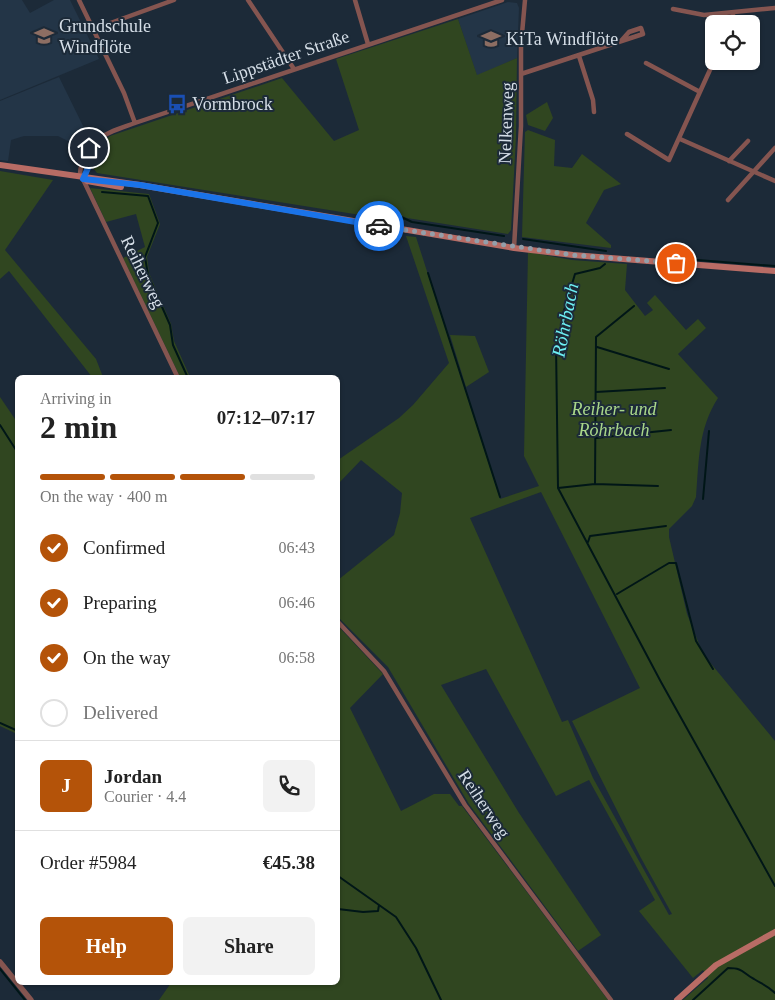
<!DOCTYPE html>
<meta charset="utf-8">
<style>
:root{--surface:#fff;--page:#f2f2f2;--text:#222;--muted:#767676;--line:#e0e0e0;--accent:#b45309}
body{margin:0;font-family:"Times New Roman",serif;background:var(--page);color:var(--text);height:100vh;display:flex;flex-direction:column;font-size:19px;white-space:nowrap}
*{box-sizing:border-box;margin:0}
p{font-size:16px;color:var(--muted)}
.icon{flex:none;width:28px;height:28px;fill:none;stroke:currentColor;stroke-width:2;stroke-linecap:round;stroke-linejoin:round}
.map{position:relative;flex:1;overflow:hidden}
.panel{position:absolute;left:15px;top:375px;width:325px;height:610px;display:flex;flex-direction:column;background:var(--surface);border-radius:8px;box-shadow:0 1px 4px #0004}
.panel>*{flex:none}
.buttons{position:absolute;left:705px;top:15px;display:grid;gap:10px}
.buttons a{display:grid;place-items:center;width:55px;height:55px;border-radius:8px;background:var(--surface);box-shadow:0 1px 4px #0004;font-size:25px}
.pin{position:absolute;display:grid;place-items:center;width:42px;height:42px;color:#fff;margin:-21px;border:2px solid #fff;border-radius:50%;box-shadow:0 1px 5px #0007}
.courier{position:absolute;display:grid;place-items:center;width:50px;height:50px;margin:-25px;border:4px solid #1a73e8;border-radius:50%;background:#fff;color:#222;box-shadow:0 1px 6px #0007}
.head em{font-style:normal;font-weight:700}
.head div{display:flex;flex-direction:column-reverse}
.head{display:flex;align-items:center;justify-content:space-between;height:85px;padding:0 25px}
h1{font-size:32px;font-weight:700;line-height:38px}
.bar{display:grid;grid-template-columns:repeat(4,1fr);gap:8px 5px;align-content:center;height:60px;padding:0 25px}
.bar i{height:6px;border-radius:4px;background:var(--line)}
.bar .on{background:var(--accent)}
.bar p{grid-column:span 4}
.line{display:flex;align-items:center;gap:12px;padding:0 25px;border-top:1px solid var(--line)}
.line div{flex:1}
.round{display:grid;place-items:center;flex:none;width:52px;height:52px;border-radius:8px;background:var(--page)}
ol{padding:0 25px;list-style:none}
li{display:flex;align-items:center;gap:15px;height:55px}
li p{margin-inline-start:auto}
li .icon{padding:5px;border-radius:50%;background:var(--accent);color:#fff;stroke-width:4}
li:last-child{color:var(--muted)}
li i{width:28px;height:28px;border:2px solid var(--line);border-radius:50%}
.cta{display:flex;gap:10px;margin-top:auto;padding:10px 25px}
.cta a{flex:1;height:58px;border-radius:8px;background:var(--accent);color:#fff;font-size:20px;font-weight:700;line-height:58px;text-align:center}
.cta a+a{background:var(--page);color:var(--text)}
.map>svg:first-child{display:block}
.built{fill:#233547}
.green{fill:#304620;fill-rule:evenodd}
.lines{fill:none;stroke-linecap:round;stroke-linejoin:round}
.stream{stroke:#001617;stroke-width:2}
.minor{stroke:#855550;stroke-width:4.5}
.tertiary{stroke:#855550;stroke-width:5.5}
.secondary{stroke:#b86c65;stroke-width:6}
.done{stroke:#949faa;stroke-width:5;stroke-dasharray:0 9}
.route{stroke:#1a73e8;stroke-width:6}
.labels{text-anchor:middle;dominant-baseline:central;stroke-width:4;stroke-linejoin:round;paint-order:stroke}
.poi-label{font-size:18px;fill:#d5dee7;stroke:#1c2a38;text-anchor:start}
.street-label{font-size:18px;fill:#d5dee7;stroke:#1c2a38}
.park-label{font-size:18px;font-style:italic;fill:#a9d78a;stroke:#1c2a38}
.water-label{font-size:19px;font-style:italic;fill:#6deff3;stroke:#1c2a38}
</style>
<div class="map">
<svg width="775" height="1000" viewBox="0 0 775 1000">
<rect width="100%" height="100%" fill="#1c2a38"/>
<!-- built -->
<path class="built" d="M0,0h22l8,13 24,-13h16l29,59 -99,41z
M508,2l9,1 2,5 -2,50 -40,18 -19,-57z
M59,77l30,61 -7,10 -24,-12h-34l-13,4 -3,21 -8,-1v-59z"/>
<!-- green -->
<path class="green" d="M458,19l19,56 40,-17 -1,79 -5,93 -3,4 -101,-16 -7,-3 -2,6 -301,-48c-13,-14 1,-29 13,-37l172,-58 52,63 25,-11 -23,-71z
M547,102l6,16 -8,13 -17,-6 -2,-10z
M528,130l27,10 -1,26 18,2 10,-14 39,30 -17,6 -18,33 25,22v3l-89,-11 3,-105z
M0,171l53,9 -48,70 91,109 7,18h-11l-83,-106 -9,8z
M90,188l59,6 11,30 -13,33 2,16 22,51 3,17 16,36h-10l-57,-119 22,-11 -9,-33 -30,8z
M406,236l10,1 84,262 39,-13 -15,-30 4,-204 44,8 55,4 -2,26 20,26 8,-6 -6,-7 8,-8 31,35 12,-11 8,9 -28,26 40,44c-20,31 -19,63 -22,99l-4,9 -23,23v8l18,77 16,40 72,87v259h-92l25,-22 -5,-8 -10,8 -54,-67 16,-11 -66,-120 -33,16 -70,-127 -45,16 78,128 82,122 -23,16 -109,-147 -81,-137 -50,-50v-37l56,-45 6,-22 2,-20 -41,-33 -23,24v-24l61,-42 14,-13 36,-42zM541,492l99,196 -68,33 69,137 31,56 -3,1 -76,-137 -25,-58 -6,2 -92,-204z
M450,335l25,1 14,36 -23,15z
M0,397l17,25v312l-17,-8z
M338,626l45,48 -33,34 51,103 33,-17h16l9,12h3l146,194h-449l12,-17 167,-1z"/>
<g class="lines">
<!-- stream -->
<path class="stream" d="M102,192l46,4 10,27 -13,34 3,18 22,50 3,20 15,33
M388,211l24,11 92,14
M523,239l83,12
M685,259l90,7
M605,264l-5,4 -25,6 -12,40v26l-7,5 2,143 103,194 114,204
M428,273l72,224
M597,347l72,22
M596,392l69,-4
M0,425l18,28
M596,438l75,-8
M595,484l1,-147 38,-31
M558,488l37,-4 63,2
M703,499l6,-68
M588,542l2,-6 76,-10
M617,594l52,-31h7l20,78 17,28
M0,723l18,8
M338,876l58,41 20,31 25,52
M338,909l25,3 15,-1 1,-6
M0,969l25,31
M693,1000l35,-32c16,0 14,5 26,11 8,5 14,7 21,14"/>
<!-- minor -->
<path class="minor" d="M79,0l45,93 11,30
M248,0l46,69
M355,0l13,44
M673,9l31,6 71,-7
M732,24l1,-10
M94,29l80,-29
M579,56l14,44 1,12
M646,63l54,29
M521,74l122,-40 -2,-6 -12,4 -8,9
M627,134l42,26 45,-99
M680,139l95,42
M729,161l19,-20
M84,178l4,-9 -1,-15
M728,200l47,-52
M514,248l7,-122v-81l4,-45
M178,378l-98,-205c4,-35 27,-40 55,-50l367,-123
M338,622l46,49 81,134 146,195"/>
<!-- tertiary -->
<path class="tertiary" d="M0,962l31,38"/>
<!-- secondary -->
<path class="secondary" d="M0,165l140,20 374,63 59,7 202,16
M87,181l34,6
M677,1000l39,-35 59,-33"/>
</g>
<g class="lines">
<!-- done -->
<path class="done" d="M379,226l194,29 103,8"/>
<!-- route -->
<path class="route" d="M89,148l-1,20 -5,11 57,6 239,41"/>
</g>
<!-- icons -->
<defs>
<symbol id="school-bare" viewBox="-9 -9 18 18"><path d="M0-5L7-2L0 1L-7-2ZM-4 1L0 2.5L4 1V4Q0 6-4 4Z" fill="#8d6e63" stroke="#1c2a38" stroke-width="2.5" paint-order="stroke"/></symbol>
<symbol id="bus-bare" viewBox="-9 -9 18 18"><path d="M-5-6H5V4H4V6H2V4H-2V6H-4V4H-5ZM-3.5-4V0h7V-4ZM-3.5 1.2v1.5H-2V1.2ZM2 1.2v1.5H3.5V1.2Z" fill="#1a4fb4" stroke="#1c2a38" stroke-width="2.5" paint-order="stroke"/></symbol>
</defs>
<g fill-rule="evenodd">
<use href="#school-bare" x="30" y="22" width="28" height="28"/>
<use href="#school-bare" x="477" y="25" width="28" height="28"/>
<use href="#bus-bare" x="163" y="90" width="28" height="28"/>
</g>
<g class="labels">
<!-- poi labels -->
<g class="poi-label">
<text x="59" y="26">Grundschule<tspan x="59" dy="21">Windflöte</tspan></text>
<text x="506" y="39">KiTa Windflöte</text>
<text x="192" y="104">Vormbrock</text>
</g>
<!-- street labels -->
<g class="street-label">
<text transform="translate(286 57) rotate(-19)">Lippstädter Straße</text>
<text transform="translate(506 123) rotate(-88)">Nelkenweg</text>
<text transform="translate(143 272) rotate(64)">Reiherweg</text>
<text transform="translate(484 804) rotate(56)">Reiherweg</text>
</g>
<!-- park labels -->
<g class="park-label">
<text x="614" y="409">Reiher- und<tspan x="614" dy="21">Röhrbach</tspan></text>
</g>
<!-- water labels -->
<g class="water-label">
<text transform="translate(565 320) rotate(-79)">Röhrbach</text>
</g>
</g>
</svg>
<div class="buttons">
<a><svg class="icon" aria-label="locate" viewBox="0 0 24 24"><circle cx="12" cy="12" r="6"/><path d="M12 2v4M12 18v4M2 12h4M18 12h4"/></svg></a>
</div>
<div class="pin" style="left:676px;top:263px;background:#ea580c"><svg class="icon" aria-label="bag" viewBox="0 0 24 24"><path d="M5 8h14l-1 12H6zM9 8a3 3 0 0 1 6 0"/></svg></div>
<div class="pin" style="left:89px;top:148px;background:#1f2937"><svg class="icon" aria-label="home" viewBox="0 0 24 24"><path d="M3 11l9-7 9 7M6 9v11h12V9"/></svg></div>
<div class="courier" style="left:379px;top:226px"><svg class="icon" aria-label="car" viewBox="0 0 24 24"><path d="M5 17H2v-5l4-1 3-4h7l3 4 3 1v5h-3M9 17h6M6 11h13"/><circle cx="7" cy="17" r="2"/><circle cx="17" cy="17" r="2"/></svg></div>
<section class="panel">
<div class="head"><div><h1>2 min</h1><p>Arriving in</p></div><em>07:12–07:17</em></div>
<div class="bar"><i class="on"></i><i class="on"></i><i class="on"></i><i></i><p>On the way · 400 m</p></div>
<ol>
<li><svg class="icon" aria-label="check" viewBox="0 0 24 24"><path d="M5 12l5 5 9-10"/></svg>Confirmed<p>06:43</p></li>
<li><svg class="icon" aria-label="check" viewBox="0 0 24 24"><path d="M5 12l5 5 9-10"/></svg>Preparing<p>06:46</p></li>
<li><svg class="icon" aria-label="check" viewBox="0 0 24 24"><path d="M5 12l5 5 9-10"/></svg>On the way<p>06:58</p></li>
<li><i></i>Delivered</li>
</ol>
<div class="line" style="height:90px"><b class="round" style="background:var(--accent);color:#fff">J</b><div><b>Jordan</b><p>Courier · 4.4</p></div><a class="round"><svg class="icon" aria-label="phone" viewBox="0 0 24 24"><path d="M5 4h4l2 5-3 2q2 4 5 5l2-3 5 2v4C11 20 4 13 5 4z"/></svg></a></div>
<div class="line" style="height:65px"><div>Order #5984</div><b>€45.38</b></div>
<div class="cta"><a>Help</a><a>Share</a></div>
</section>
</div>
